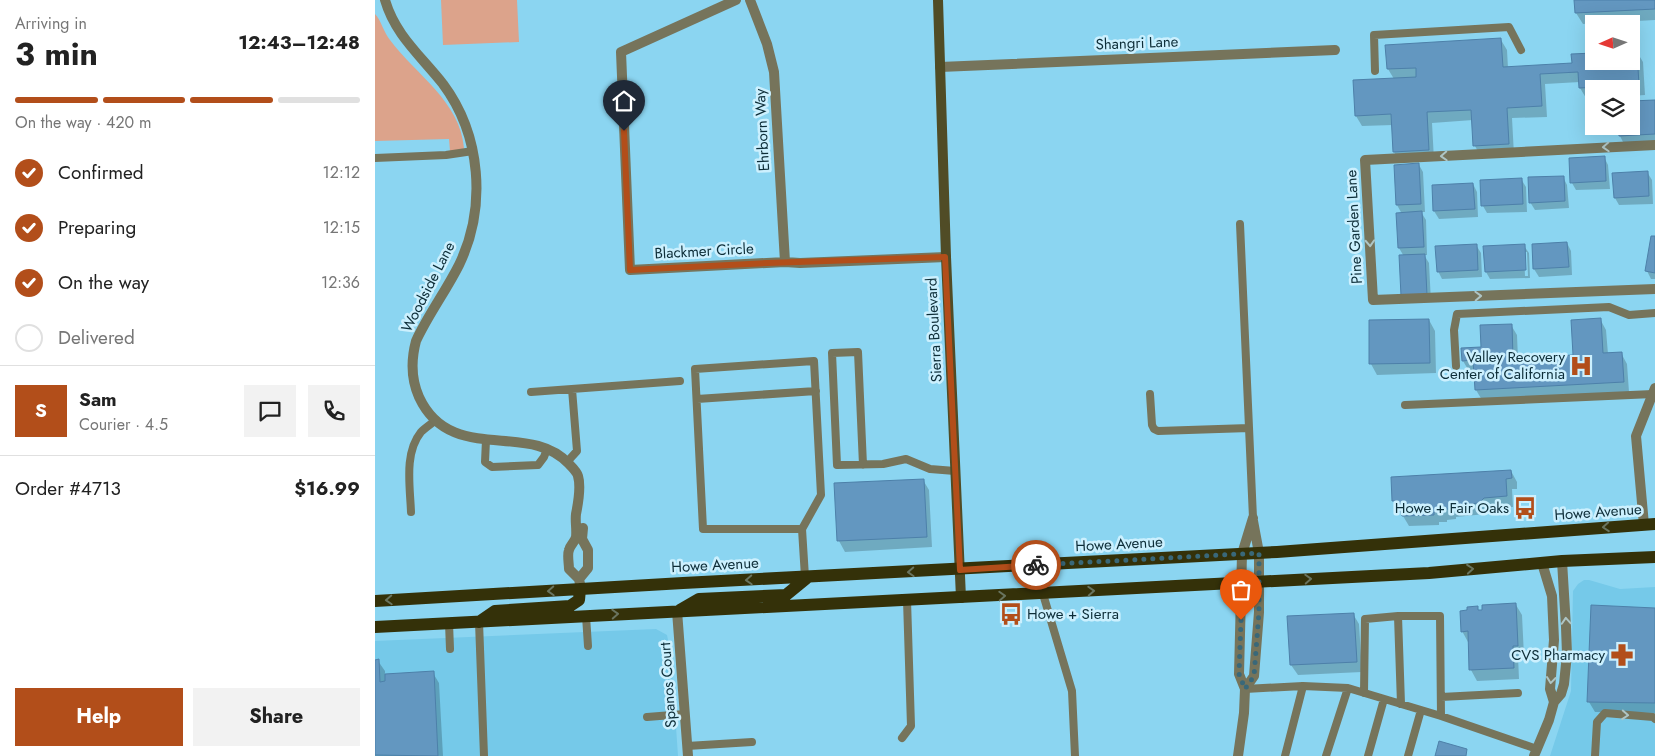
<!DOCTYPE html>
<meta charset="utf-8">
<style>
:root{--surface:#fff;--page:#f2f2f2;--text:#222;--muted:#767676;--line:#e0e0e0;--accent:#b24e1a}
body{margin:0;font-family:Jost,sans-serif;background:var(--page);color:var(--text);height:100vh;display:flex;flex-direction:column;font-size:19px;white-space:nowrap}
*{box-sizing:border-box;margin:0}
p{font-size:16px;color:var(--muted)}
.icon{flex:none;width:28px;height:28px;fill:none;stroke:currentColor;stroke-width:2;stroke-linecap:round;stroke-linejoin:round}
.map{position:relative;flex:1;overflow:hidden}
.side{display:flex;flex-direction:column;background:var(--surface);width:375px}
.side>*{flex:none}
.needle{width:32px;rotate:267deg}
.tools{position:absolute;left:1210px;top:15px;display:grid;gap:10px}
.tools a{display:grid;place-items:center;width:55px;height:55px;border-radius:0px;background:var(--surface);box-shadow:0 5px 20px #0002;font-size:25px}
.pin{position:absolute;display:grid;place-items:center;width:42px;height:42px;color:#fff;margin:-51px -21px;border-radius:50% 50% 50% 0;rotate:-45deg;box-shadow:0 0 5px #0007}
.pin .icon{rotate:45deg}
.courier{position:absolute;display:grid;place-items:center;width:50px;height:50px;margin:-25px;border:4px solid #b24e1a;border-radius:50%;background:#fff;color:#222;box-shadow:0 1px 6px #0007}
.head em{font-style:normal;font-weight:700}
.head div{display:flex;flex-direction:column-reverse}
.head{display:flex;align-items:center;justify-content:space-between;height:85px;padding:0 15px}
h1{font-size:32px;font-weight:700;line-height:38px}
.bar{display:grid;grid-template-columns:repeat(4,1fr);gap:8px 5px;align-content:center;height:60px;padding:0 15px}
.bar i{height:6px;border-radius:4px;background:var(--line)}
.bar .on{background:var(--accent)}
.bar p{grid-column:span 4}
.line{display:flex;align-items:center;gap:12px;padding:0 15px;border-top:1px solid var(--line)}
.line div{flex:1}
.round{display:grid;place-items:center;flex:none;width:52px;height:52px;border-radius:0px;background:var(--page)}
ol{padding:0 15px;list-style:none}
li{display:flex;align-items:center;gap:15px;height:55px}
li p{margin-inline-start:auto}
li .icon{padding:5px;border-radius:50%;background:var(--accent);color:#fff;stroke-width:4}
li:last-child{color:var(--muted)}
li i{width:28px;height:28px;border:2px solid var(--line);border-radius:50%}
.primary-button{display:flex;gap:10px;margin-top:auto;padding:10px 15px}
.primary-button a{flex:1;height:58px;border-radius:0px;background:var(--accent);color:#fff;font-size:20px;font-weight:700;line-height:58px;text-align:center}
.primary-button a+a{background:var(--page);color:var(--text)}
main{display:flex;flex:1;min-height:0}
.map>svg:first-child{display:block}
.built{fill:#75c9e9}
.green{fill:#dca38b}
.shadow{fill:#0003;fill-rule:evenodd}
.building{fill:#6397c0;stroke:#4d80a9}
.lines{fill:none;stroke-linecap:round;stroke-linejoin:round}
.lane{stroke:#76745b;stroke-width:8}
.street{stroke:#76745b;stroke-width:10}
.secondary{stroke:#504c26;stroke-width:10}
.primary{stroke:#343109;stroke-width:12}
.oneway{stroke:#aec5c5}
.oneway2{stroke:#69745f}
.done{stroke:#396879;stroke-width:5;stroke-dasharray:0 9}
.route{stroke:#b24e1a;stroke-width:6}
.labels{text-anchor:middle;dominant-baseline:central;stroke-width:5;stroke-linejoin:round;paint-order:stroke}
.street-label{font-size:15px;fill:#0d2d38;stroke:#ccf0fe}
.poi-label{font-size:15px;fill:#0d2d38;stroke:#ccf0fe;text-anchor:end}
</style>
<main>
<section class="side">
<div class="head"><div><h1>3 min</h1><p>Arriving in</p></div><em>12:43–12:48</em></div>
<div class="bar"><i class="on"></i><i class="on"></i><i class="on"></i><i></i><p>On the way · 420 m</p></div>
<ol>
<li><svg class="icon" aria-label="check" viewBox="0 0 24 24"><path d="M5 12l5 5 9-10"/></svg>Confirmed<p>12:12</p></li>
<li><svg class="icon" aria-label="check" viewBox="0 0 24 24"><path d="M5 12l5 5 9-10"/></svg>Preparing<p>12:15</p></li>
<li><svg class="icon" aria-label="check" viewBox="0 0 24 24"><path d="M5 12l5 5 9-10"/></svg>On the way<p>12:36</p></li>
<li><i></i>Delivered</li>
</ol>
<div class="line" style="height:90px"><b class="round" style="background:var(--accent);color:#fff">S</b><div><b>Sam</b><p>Courier · 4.5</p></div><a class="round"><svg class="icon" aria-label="chat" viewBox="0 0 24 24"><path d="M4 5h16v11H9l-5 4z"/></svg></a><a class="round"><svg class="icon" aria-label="phone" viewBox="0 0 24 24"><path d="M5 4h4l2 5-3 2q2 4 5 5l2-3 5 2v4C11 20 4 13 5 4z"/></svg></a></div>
<div class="line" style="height:65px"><div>Order #4713</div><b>$16.99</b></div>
<div class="primary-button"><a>Help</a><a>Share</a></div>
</section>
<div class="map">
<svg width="1280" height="756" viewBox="0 0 1280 756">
<rect width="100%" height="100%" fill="#8bd5f1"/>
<!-- built -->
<path class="built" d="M1209,580h5l31,9 35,-2v169h-105l21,-65 2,-100 5,-7z
M281,629l11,6 4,20 7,101h-303v-115z"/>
<!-- green -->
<path class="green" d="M66,0h76l2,42 -76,3z
M0,14c6,6 9,19 15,26 26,35 70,61 74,108l-3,3h-11l-1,-12 -74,2z"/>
<!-- shadow -->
<path class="shadow" d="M1201,0h79v20l-72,4 -7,-11z
M1126,40l6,10 1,18 65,-4 21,-3h37l6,-9 6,10 2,33 -14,1v-7h-37v9h-8l-6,-10v-6l-35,2 2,33 -35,1 2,37 -33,2 -6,-11 -2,-26 -41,3 2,37 -34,2 -6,-10 -1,-27 -31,1 -6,-10 38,-37 -6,-10z
M1280,101v41l-31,2 -4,-8 11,-10z
M1229,157l4,8 2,24 -34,1 -4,-7z
M1044,165l4,7 2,40h-4l5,8 1,35h-3l5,8 2,39 -32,-54 -1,-34h4l-5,-9 -2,-39z
M1272,172l5,8 1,24 -34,1 -4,-7z
M1188,177l4,8 2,23 -34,2 -5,-8z
M1146,179l5,8 1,25 -40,1 -4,-7z
M1098,184l4,8 1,25 -39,2 -5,-8z
M1280,238v41h-4l-4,-8z
M1192,243l4,8 1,24 -33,2 -5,-8z
M1101,245l5,8 1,24 -40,2 -4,-8z
M1149,246l5,7 1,25 -40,1 -4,-7zM1149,252h3l1,24h-3z
M1225,319l6,11 2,24 13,-1 6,11 2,28 -147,8 -6,-10 -1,-19h-6l-6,-10 20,-13 28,-23 6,10 1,24 57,-3z
M1054,320l6,11 1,42 -59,2 -6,-11 -1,-43z
M1136,471l6,11v7h-5l1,18 -23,1 -5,6 -29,3v2l-9,1v2h-8v3l-30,1 -15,-25z
M548,480l6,10 3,57 -87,5 -6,-11 -3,-57z
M1141,605l6,10 2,41h-6l1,23 -42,2 -6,-11 -1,-28h-2l-6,-11 15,-24 2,4h5z
M1280,609v104l-60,-1 -6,-10z
M978,614l6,10 3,48 -64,3 -7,-10z
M0,661h3l7,10v4l48,-2 6,10 4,73h-68z"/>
<!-- building -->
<path class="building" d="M1199,0h81v9l-80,4z
M1126,38l2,29 69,-4 -1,-9 23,-1v8h37v-10h6l2,34 -60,3 -1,-16 -38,2 2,32 -35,2 2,36 -36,2 -2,-36 -44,2 2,38 -36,2 -2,-38 -36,2 -2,-36 63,-3v-9l-29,1 -2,-24z
M1280,100v34l-36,2 -1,-10h13v-25z
M1230,156l1,25 -36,2 -1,-25z
M1044,163l2,41 -25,1 -2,-40z
M1273,171l1,25 -35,2 -2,-25z
M1189,176l1,25 -36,2 -1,-26z
M1147,178l1,26 -42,2 -1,-26z
M1098,183l2,26 -42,2 -1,-26z
M1047,211l2,36 -26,1 -2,-35z
M1276,236h4v37l-10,-2z
M1192,242l2,25 -36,2 -1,-25z
M1102,244l1,26 -41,2 -2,-26z
M1150,244l1,26 -41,2 -2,-26z
M1050,254l2,41 -26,1 -2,-41z
M1226,318l2,35 19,-1 2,30 -149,8 -2,-30 -11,1 -1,-13 20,-1 -1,-22 32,-1 1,34 60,-3 -2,-35z
M1054,319l1,44 -61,1v-44z
M1136,470l1,8 -6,1 1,17 -23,2 -5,5 -29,3 1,3h-9v3h-8v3l-32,1 -6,-15h-4l-1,-24z
M549,479l3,58 -90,4 -3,-58z
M1141,603l2,43h-5l1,22 -45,2 -1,-39 -7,1 -1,-21 7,-1v-3l11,-1v4h4v-5z
M1216,605l64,3v95l-68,-1z
M979,613l3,49 -67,3 -3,-49z
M4,659l1,23 5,-1v-7l49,-3 4,85 -63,-1v-95z
M1064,741l28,8 -1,7h-31z"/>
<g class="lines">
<!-- lane -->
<path class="lane" d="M1000,71l-1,-36 135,-8 12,23
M0,158l71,-3 27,-4
M865,224l13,294
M1081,366l-2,-36 3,-16 152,-7 20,8 26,-2
M156,392l149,-11
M775,394l2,31 2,4 4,2 91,-3
M322,399l119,-8
M1030,405l248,-11
M111,440l-1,22 7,5 46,-2 6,-8 3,-8
M192,462l10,-11 -5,-62
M488,465l-5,-113 -26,1 5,112 46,-1 23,-5 24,10 25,2
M36,512c-1,-26 -7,-59 10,-80 4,-4 10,-8 15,-12
M427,529l19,-34 -7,-134 -119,8 8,160h99l3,48
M668,594l29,97 3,65
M211,616l2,30
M1023,616l3,88
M104,622l5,134
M74,623l1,26
M870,689l58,-3 45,2 93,28 96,33
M989,693l1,-74 33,-3h42l1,100
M1066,697l77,-4
M272,717l38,-3
M527,738l9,-12 -4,-126
M312,746l65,-4
M910,756l18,-70
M951,756l22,-68
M993,756l16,-57
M1033,756l13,-46
M1220,756l2,-34 8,-9 48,4 2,2"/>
<!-- street -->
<path class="street" d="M10,0c10,35 36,56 58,84 38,51 44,123 16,181 -13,26 -31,50 -43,76 -5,19 -5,38 3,56 32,69 110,23 150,67 3,3 8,8 9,12 3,10 0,28 -2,38 -1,8 1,15 0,23 -1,5 -6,8 -7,13 -2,5 0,13 0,19l10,10
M361,0l-115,52 9,218 155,-8 15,1 146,-6
M375,0l17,44 7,28 11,190
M565,67l395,-17
M1280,145l-290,15 8,140 282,-11
M1269,525l-8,-89 19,-48
M1167,563l10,33 2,44 -4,49 4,13
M205,584l-1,-5 9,-11v-18l-6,-11 1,-11
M302,611l11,145
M870,689l9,-13 5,-64v-59l-6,-32
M863,756l6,-43 1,-24 -6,-15 3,-120 11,-36
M1159,756l15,-36 5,-18 7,-8 3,-10 3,-30 -1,-27 -4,-66"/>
<!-- secondary -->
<path class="secondary" d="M563,0l8,257 15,341"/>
<!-- primary -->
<path class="primary" d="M0,601l308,-18 594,-31 378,-28
M305,610l19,-11 87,-4 22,-18
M104,622l16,-11 75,-5 9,-6 1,-11
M0,627l1054,-54 133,-12 93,-4"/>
</g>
<!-- one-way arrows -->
<defs><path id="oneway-chevron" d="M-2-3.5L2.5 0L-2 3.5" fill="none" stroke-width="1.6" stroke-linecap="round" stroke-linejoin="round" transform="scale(1.25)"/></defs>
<g class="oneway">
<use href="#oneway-chevron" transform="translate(1231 147) rotate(177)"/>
<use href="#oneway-chevron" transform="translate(1069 156) rotate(177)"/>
<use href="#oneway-chevron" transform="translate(995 243) rotate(87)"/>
<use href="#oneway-chevron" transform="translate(1103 296) rotate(-2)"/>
<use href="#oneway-chevron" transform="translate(1191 621) rotate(-94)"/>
<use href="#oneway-chevron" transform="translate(1176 680) rotate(97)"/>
<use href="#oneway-chevron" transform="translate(1250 715) rotate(4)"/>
</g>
<g class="oneway2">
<use href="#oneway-chevron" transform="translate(1231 527) rotate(176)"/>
<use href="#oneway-chevron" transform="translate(1095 569) rotate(-5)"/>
<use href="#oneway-chevron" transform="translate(536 572) rotate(177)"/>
<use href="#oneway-chevron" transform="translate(933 579) rotate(-3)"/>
<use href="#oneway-chevron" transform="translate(374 580) rotate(177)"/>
<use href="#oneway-chevron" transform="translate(176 591) rotate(177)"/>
<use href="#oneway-chevron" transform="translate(716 591) rotate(-3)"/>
<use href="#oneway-chevron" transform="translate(627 596) rotate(-3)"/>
<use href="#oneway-chevron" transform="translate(14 600) rotate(177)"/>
<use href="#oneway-chevron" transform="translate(240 614) rotate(-3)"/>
</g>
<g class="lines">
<!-- done -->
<path class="done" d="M661,565l223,-12v59l-5,64 -9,13 -6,-15 2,-54"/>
<!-- route -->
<path class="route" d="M249,131l6,139 137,-7 178,-6 15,313 76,-5"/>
</g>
<!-- icons -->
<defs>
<symbol id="hospital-bare" viewBox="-9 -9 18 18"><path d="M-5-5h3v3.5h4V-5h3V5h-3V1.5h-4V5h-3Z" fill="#b24e1a" stroke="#ccf0fe" stroke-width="2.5" paint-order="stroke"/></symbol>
<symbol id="bus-bare" viewBox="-9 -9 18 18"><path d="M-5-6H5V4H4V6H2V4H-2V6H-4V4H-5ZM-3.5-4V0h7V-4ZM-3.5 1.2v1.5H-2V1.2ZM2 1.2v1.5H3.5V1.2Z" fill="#b24e1a" stroke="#ccf0fe" stroke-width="2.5" paint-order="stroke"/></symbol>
<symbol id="pharmacy-bare" viewBox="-9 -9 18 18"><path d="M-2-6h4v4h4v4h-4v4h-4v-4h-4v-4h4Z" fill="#b24e1a" stroke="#ccf0fe" stroke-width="2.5" paint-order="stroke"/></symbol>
</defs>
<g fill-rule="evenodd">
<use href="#hospital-bare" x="1190" y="350" width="32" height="32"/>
<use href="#bus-bare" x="1134" y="492" width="32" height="32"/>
<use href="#bus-bare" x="620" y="598" width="32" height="32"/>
<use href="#pharmacy-bare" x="1231" y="639" width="32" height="32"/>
</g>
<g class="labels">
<!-- street labels -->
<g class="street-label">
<text transform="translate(762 43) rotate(-2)">Shangri Lane</text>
<text transform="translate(387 130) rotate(-93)">Ehrborn Way</text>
<text transform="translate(979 227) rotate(-93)">Pine Garden Lane</text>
<text transform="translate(329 251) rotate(-3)">Blackmer Circle</text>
<text transform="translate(53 287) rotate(-63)">Woodside Lane</text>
<text transform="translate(559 330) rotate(-93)">Sierra Boulevard</text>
<text transform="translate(1223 512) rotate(-4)">Howe Avenue</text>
<text transform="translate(744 544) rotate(-3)">Howe Avenue</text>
<text transform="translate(340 565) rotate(-3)">Howe Avenue</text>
<text transform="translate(293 685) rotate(-94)">Spanos Court</text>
</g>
<!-- poi labels -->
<g class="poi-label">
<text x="1190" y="357">Valley Recovery<tspan x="1190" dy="17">Center of California</tspan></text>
<text x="1134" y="508">Howe + Fair Oaks</text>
<text x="652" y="614" text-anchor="start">Howe + Sierra</text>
<text x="1230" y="655">CVS Pharmacy</text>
</g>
</g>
</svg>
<div class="tools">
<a><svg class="needle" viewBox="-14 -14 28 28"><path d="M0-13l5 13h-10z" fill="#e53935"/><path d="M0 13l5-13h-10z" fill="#767676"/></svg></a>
<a><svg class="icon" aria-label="layers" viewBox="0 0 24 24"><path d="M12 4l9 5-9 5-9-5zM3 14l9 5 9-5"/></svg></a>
</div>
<div class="pin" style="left:866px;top:620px;background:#ea580c"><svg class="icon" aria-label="bag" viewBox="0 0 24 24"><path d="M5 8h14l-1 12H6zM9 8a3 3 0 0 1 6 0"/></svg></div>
<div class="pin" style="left:249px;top:131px;background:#1f2937"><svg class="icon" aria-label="home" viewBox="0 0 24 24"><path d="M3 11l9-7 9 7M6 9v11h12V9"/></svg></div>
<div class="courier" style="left:661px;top:565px"><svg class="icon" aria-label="bike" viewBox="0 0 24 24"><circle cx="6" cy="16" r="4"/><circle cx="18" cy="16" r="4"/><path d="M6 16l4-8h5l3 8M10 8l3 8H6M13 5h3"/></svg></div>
</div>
</main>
